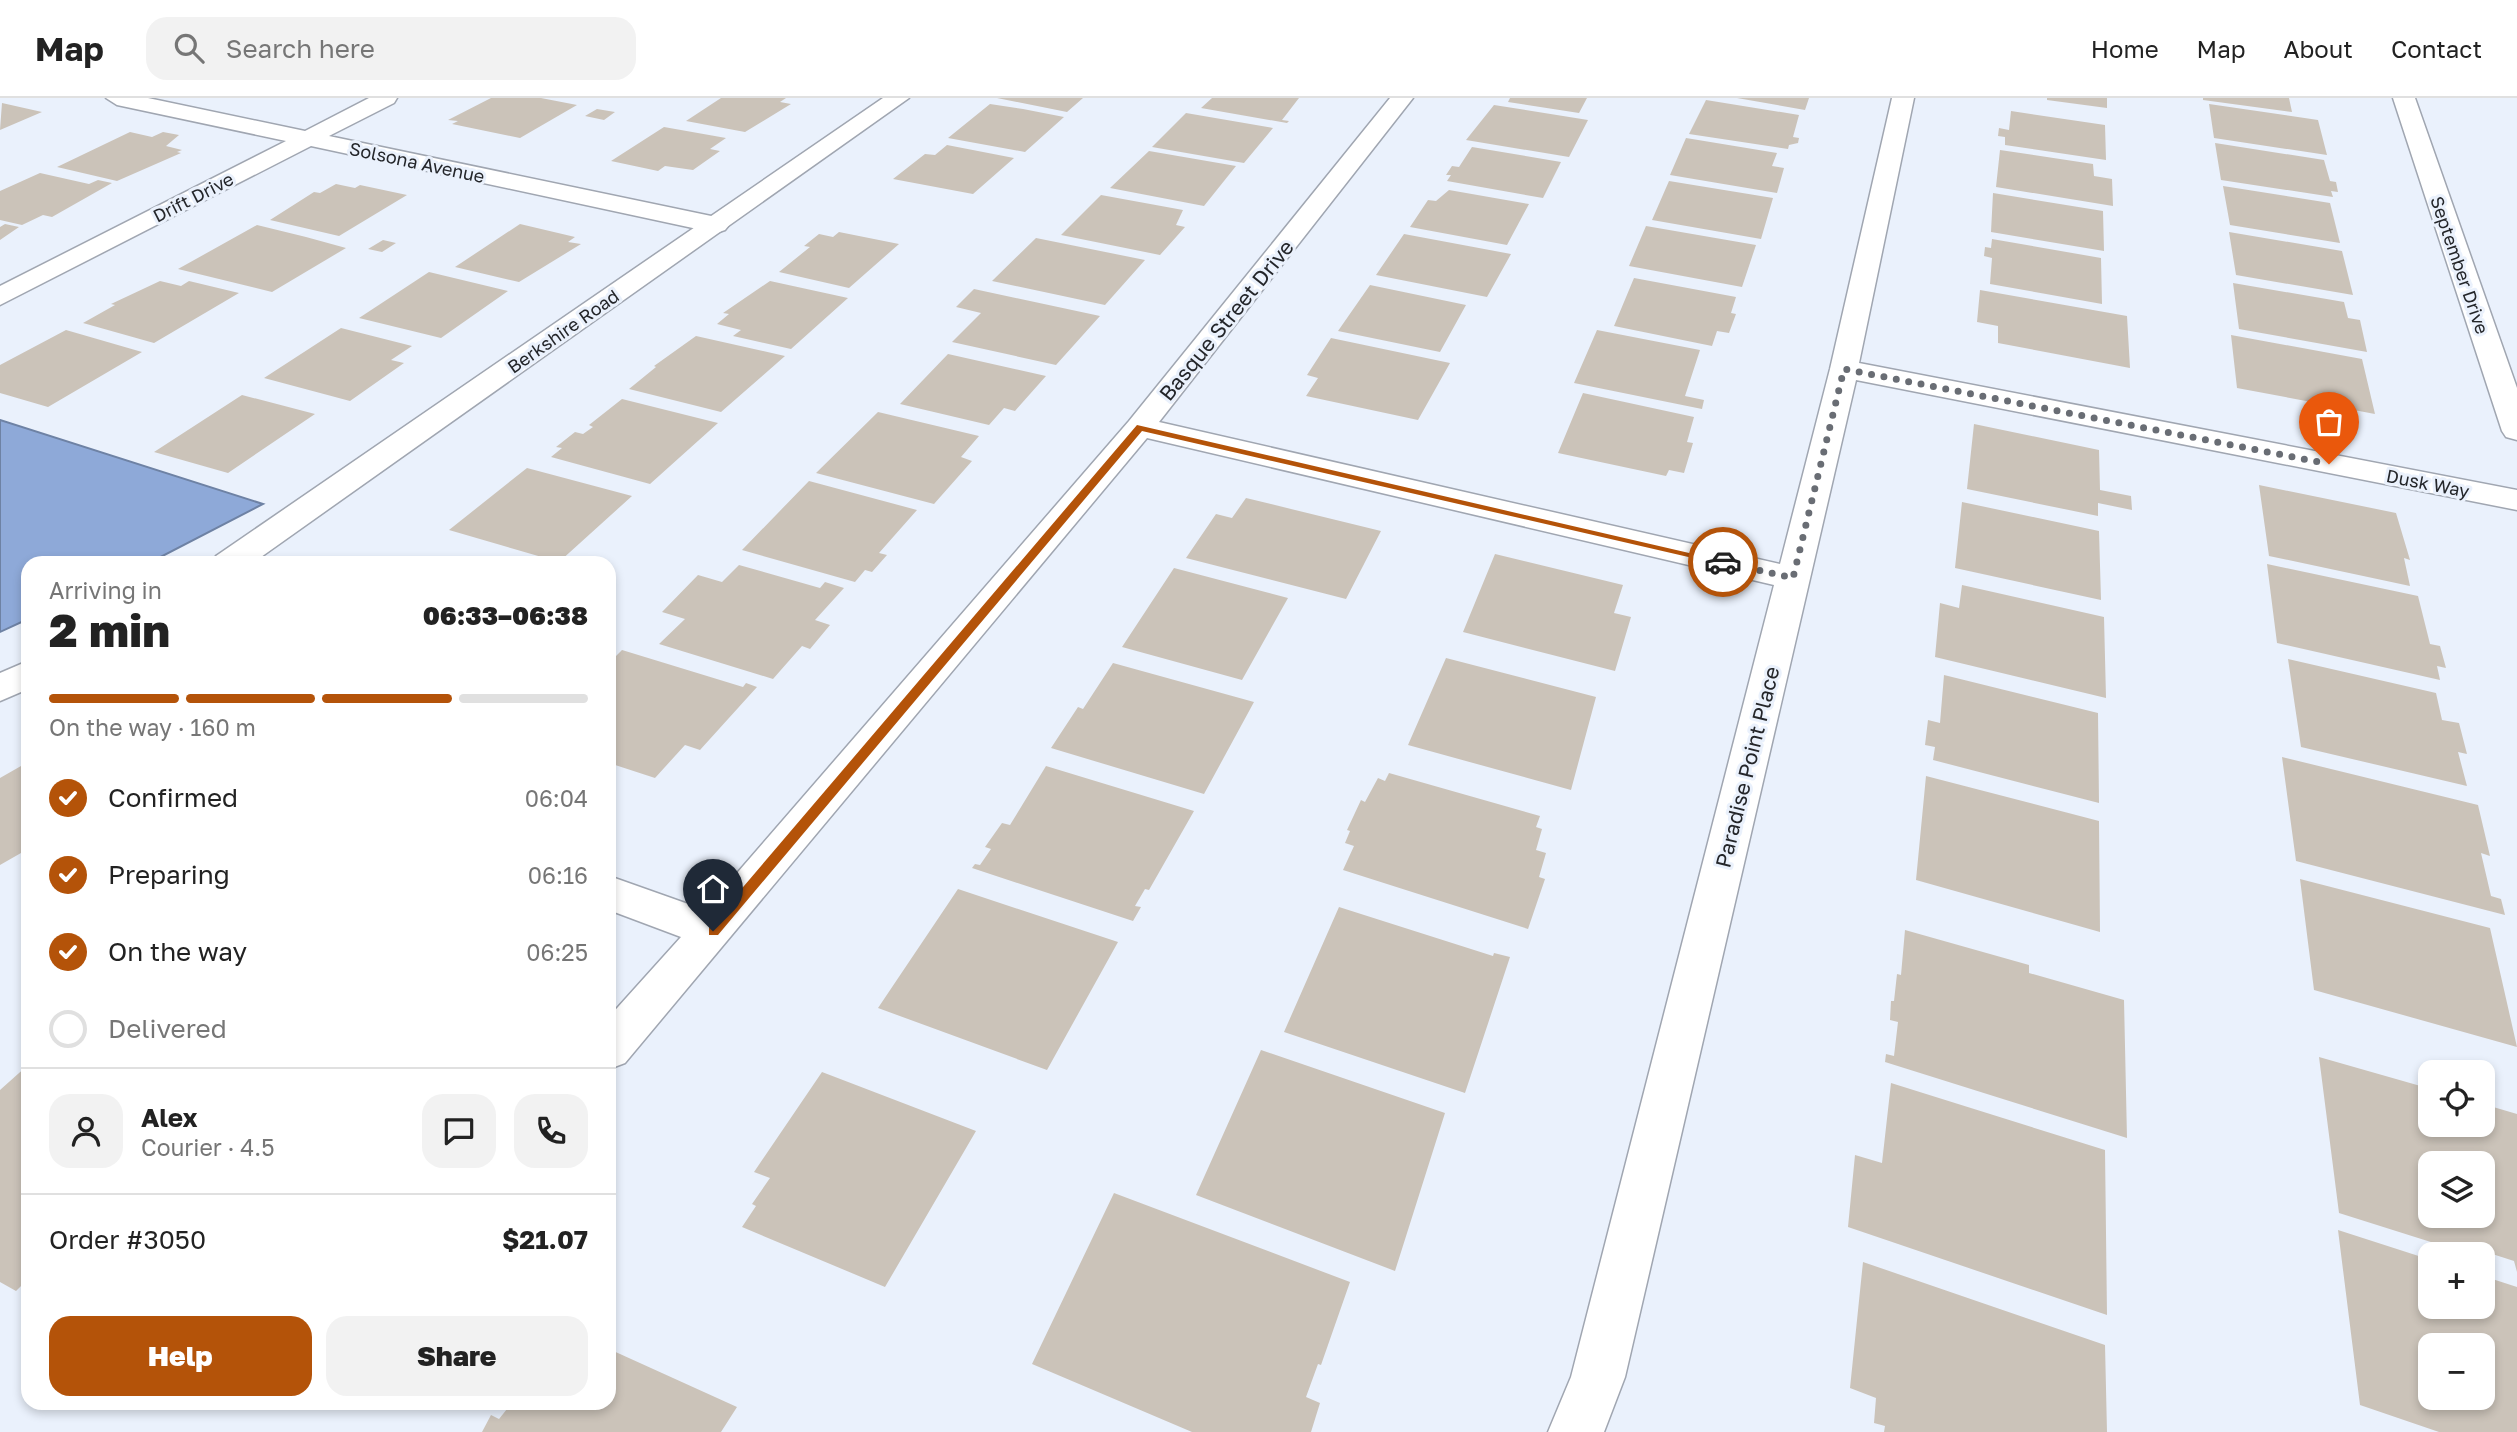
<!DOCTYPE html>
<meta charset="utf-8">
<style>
:root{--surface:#fff;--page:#f2f2f2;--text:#222;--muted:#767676;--line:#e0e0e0;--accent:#b45309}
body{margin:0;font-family:"Golos Text",sans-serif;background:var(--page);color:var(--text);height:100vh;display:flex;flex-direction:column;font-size:26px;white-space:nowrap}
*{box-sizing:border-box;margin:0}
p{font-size:23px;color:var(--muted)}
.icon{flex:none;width:38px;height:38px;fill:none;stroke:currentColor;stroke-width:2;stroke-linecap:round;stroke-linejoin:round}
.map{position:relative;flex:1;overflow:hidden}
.details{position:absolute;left:21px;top:458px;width:595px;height:854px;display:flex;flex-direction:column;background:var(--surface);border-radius:21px;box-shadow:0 4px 10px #0003}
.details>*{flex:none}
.buttons{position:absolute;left:2418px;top:962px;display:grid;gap:14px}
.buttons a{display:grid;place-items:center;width:77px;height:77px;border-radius:14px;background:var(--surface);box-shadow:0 4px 10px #0003;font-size:35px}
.pin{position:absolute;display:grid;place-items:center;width:60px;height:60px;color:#fff;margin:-72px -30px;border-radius:50% 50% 50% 0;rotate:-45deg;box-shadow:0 0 7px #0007}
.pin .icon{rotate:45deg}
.courier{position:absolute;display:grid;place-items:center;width:70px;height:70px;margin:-35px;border:5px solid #b45309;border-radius:50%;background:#fff;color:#222;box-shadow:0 2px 9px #0007}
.overview em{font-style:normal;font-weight:800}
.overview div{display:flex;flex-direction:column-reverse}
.overview{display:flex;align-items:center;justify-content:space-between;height:119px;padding:0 28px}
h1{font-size:46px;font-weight:800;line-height:52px}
.bar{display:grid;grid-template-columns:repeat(4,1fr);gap:10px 7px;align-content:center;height:84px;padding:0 28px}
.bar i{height:9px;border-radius:5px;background:var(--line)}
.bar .on{background:var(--accent)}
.bar p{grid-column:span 4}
.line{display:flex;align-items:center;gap:18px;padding:0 28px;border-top:2px solid var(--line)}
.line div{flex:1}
.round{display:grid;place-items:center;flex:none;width:74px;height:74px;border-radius:21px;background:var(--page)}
ol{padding:0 28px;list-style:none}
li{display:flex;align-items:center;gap:21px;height:77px}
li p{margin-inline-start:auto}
li .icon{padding:7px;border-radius:50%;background:var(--accent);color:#fff;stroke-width:4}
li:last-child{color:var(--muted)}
li i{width:38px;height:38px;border:4px solid var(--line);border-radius:50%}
.action{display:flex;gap:14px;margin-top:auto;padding:14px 28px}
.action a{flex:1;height:80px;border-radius:21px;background:var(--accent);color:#fff;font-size:28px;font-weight:800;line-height:80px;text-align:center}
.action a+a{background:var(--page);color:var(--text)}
header{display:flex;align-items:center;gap:42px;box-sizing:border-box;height:98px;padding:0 35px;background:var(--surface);border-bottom:2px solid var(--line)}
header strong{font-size:33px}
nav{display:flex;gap:38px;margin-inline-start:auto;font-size:24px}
.search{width:490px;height:63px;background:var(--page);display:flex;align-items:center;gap:18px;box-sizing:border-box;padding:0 24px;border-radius:21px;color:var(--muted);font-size:26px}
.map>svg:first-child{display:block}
.water{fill:#8ea9d8;stroke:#6e82a4;stroke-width:2}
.building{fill:#cbc3b9;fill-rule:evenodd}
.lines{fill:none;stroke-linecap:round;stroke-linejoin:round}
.minor-casing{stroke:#a0a6b1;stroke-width:3}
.tertiary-casing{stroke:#a0a6b1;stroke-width:3}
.minor{fill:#fff;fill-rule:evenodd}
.tertiary{fill:#fff;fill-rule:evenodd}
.route{fill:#b45309}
.done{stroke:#696d74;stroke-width:7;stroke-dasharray:0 12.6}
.labels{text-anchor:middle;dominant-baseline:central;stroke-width:6;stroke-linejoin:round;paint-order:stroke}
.far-street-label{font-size:18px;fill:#24262a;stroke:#eaf1fc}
.street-label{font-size:21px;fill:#24262a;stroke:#eaf1fc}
</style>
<header>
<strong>Map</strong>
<div class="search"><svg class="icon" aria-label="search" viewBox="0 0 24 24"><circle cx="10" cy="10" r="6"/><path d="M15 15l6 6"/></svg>Search here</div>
<nav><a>Home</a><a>Map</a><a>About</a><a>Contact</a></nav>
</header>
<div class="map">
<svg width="2517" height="1334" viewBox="0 0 2517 1334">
<rect width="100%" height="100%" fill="#eaf1fc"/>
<!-- water -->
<path class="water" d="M0,322l263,84 -114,59 -121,1v55l-28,13z"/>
<!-- building -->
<path class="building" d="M491,0h50l36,7 -57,33 -68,-14 6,-3 -10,-1z
M721,0h65l-6,4 11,2 -46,28 -59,-11z
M997,0h86l-16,14z
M1212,0h87l-17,22 7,1 -2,2 -86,-15z
M1510,0h77l-8,15 -71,-11z
M1737,0h72l-4,12z
M2047,0h60v10l-60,-8z
M2203,0h86l3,14 -89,-12z
M1706,2l93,15 -6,22 6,1 -1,5 -9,2 -1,4 -99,-15z
M2,5l40,9 -42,18z
M990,6l33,5 41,8 -39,35 -77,-14z
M2209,6l109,16 9,35 -113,-17z
M1494,7l94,15 -19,37 -103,-17z
M597,11l18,3 -11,8 -19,-4z
M2011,13l94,14 1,35 -101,-15v-8l-7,-1 1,-8 10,2z
M1186,15l87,15 -29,35 -92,-16z
M664,29l62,11 -16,11 10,2 -27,19 -28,-4 -7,5 -47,-10z
M130,34l22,5 11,-5 16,3 -13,11 16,4 -5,2 4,1 -64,28 -60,-14z
M1686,40l91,15 -5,13 12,2 -7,25 -107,-18z
M2215,45l109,17 6,21 6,1 2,10 -7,-1 2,6 -112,-17z
M947,47l67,13 -41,36 -80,-15 32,-25 10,1z
M1472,49l89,15 -18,36 -96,-17 4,-6h-5l6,-9 7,1z
M2000,52l93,14 1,12 18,3 1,27 -117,-19z
M1149,53l87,15 -32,40 -94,-18z
M40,75l49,11 9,-4 14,3 -60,34 -9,-2 -21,10 -22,-5v-29z
M1669,83l104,17 -12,41 -109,-19z
M336,86l19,4 5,-3 47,10 -68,41 -69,-16 44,-28 6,1z
M2223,88l107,17 10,40 -110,-18z
M1449,92l80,14 -22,41 -97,-18 18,-27 8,1z
M1993,95l110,18 1,40 -113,-19z
M1101,97l82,15 -7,15 9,2 -25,28 -99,-20z
M5,126l14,3 -19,13v-13z
M520,126l55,13 -7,5 13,2 -62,38 -64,-15z
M257,127l49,12 40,11 -74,44 -94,-23z
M1646,128l110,19 -14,42 -113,-21z
M839,134l60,12 -50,44 -70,-16 31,-25 -6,-1 15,-12 14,3z
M2229,134l113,19 11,44 -117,-20z
M1404,136l107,20 -24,43 -111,-22z
M1036,140l109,22 -40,45 -113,-24z
M1992,141l109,19 1,46 -112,-20 2,-26 -8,-2 1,-9 6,1z
M383,142l13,3 -14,9 -14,-3z
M429,174l79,19 -67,47 -82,-20z
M1634,180l102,19 -5,16 5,1 -7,19 -12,-2 -5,15 -98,-20z
M160,183l21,5 8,-5 50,12 -85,50 -71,-20 32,-18 -4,-1z
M770,183l78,17 -57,51 -58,-13 8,-6 -24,-6 12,-10 -6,-1z
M2233,185l111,19 4,16 12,2 7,32 -128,-23z
M1370,187l96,20 -26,47 -102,-21z
M974,191l126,27 -44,49 -104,-23 29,-29 -25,-6z
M1980,192l147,26 3,52 -132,-25v-17l-21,-4z
M341,230l71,18 -21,14 13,3 -54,38 -86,-23z
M66,232l76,22 -94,55 -48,-14v-28z
M1597,232l103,20 -15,46 19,4 -2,9 -128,-26z
M2231,237l131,24 13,55 -138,-26z
M696,238l89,20 -64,56 -92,-23 27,-22 -2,-1z
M1331,240l119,25 -32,57 -112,-24 12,-18 -11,-3z
M948,256l98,22 -31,35 -11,-3 -15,17 -89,-21z
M1583,295l111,24 -7,25 6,1 -9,30 -15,-3 -3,6 -108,-23z
M242,297l73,19 -87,59 -74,-21z
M622,301l96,24 -68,61 -99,-27 11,-9 -6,-1 19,-15 8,2 10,-7 -4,-2z
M878,314l101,24 -18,21 11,4 -38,43 -118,-31z
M1974,326l125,26 1,40 31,6 1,14 -34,-7v13l-131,-27z
M527,370l105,28 -73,66 -110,-32z
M809,383l108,29 -38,43 8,2 -15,17 -7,-2 -10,12 -113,-32z
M2259,387l137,28 14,47 -6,-2 6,28 -141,-30z
M1246,400l135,33 -35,68 -160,-41 30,-44 16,4z
M1962,404l137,29 2,69 -146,-32z
M1495,456l128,31 -9,28 17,4 -16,54 -152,-39z
M2267,466l151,32 12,48 10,2 6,22 -9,-2 3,14 -163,-37z
M739,467l81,23 5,-6 19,6 -29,32 15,5 -20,24 -8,-3 -29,33 -114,-35 26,-25 -23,-7 36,-37 24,7z
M1174,470l114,30 -46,82 -120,-33z
M1962,487l142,32 2,81 -171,-41 5,-54 19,5z
M622,552l121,37 3,-4 11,4 -57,63 -15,-5 -30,33 -46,-15v-100z
M1446,560l150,39 -25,93 -163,-45z
M2288,561l148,34 6,27 17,3 8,31 -9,-2 9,34 -166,-39z
M1113,565l141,39 -50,92 -153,-46 27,-41 5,2z
M1944,577l154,38 1,90 -166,-43 2,-13 -10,-2 3,-25 12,3z
M2282,659l196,48 12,51 -9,-3 10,43 10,3 4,16 -209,-54z
M28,664v87l-28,16v-87z
M1046,668l148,45 -45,79 -4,-1 -10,17 6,1 -8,14 -161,-53 3,-4 5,1 11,-16 -6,-2 17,-24 8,2z
M1389,675l151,43 -4,11 6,2 -6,21 10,3 -7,24 6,2 -17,50 -185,-59 11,-24 -9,-3 5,-12 -3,-1 14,-30 4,2 13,-24 7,3z
M1926,678l173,45 1,111 -184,-52z
M2300,781l190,49 27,119 -203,-57z
M958,791l160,53 -71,128 -169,-62z
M1339,809l154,49 1,-3 16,4 -45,136 -181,-61z
M1905,832l124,35v8l95,27 3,138 -242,-76 1,-8 8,2 4,-34 -8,-2 1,-19h3l3,-27 4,1z
M1261,952l184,63 -50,158 -199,-76z
M2319,959l112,32v36h52v-21l34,10v158l-3,-11 -31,-10v4h-11l-133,-42zM2431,1066h52v52h-52z
M28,967v214l-12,12 -16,-9v-192z
M822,974l154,59 -91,156 -143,-60 14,-21 -4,-2 18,-26 -16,-6z
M1891,985l214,67 2,165 -259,-88 7,-72 27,8z
M1114,1095l236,89 -29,83 -3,-1 -12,33 14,6 -9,29h-119l-160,-68z
M2338,1132l93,30v47h52v-31l34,11v145h-78l-79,-27zM2431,1248h52v52h-52z
M1863,1164l242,83 2,87h-223l1,-6 -11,-3 2,-25 -26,-10z
M609,1251l128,58 -16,25h-239l9,-17 8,4 12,-15h98z"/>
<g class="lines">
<defs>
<path id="minor" d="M106,0h42l157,33 64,-33h28l-3,5 -65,33 387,81 9,3 4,5 -4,5 -9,3 -405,-87 -311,159v-19l286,-145 -169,-36z
M1390,0h23l-254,324 621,142 50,-195 62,-271h22l-55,265 658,127v20l-661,-130 -231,997 -21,55h-56l23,-55 203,-792 -627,-147 -522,625 -16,6v-52l72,-80 -72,-27v-34l96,34 424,-489z
M2393,0h22l102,290v52l-11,-3 -4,-6z"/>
<path id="tertiary" d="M883,0h26l-658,466h-39l4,-8z
M28,563v28l-28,12v-28z"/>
</defs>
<!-- minor casing -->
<use href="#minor" class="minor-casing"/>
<!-- tertiary casing -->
<use href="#tertiary" class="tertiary-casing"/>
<!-- minor -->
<use href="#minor" class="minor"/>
<!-- tertiary -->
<use href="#tertiary" class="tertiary"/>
</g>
<!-- route -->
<path class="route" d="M1137,327l591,137 -5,3 -581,-134 -424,504h-9v-8z"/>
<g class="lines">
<!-- done -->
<path class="done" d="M1723,464l70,16 51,-209 485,95"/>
</g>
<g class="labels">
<!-- far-street labels -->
<g class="far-street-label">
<text transform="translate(417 64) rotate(12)">Solsona Avenue</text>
<text transform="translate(193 99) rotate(-27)">Drift Drive</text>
<text transform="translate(2460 167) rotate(71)">September Drive</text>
<text transform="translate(563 233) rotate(-35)">Berkshire Road</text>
<text transform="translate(2428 385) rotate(11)">Dusk Way</text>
</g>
<!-- street labels -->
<g class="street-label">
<text transform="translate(1226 222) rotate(-51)">Basque Street Drive</text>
<text transform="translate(1747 669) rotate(-76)">Paradise Point Place</text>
</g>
</g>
</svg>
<div class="buttons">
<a><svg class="icon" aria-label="locate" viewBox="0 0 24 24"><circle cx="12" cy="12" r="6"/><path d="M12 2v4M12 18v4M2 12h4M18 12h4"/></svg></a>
<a><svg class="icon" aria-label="layers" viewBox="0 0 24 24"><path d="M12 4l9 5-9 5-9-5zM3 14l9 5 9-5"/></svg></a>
<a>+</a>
<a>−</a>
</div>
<div class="pin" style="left:2329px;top:366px;background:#ea580c"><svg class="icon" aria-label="bag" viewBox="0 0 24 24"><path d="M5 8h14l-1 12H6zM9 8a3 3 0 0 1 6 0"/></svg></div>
<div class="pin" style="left:713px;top:833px;background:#1f2937"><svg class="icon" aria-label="home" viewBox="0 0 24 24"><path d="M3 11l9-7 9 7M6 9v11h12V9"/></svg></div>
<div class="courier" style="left:1723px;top:464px"><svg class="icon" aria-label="car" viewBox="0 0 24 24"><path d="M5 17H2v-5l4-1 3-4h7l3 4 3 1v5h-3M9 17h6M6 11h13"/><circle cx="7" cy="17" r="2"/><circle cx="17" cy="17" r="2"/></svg></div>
<section class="details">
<div class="overview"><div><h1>2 min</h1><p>Arriving in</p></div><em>06:33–06:38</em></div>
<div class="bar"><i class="on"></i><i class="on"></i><i class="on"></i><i></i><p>On the way · 160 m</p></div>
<ol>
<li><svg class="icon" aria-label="check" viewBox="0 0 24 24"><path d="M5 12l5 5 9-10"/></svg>Confirmed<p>06:04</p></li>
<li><svg class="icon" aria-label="check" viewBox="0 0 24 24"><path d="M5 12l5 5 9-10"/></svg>Preparing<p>06:16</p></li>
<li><svg class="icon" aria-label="check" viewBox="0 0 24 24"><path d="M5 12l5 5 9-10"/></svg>On the way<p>06:25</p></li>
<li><i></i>Delivered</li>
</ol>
<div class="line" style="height:126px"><a class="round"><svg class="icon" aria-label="person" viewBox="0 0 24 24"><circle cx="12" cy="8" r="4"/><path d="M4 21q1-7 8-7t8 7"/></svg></a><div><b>Alex</b><p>Courier · 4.5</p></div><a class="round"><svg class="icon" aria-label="chat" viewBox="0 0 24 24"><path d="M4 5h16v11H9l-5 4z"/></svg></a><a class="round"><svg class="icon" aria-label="phone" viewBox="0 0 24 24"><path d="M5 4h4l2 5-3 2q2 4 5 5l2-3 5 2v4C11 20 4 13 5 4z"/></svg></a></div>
<div class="line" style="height:91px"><div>Order #3050</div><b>$21.07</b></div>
<div class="action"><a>Help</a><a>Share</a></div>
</section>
</div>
